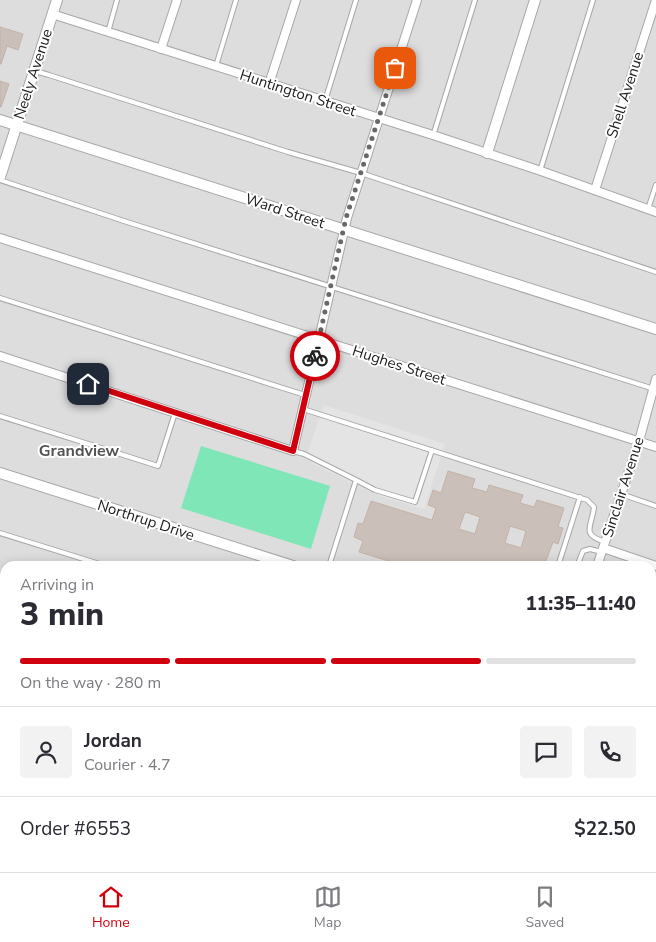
<!DOCTYPE html>
<meta charset="utf-8">
<style>
:root{--surface:#fff;--page:#f2f2f3;--text:#2b2b33;--muted:#7c7c81;--line:#e1e1e2;--accent:#d0000e}
body{margin:0;font-family:"Nunito Sans",sans-serif;background:var(--page);color:var(--text);height:100vh;display:flex;flex-direction:column;font-size:19px;white-space:nowrap}
*{box-sizing:border-box;margin:0}
p{font-size:16px;color:var(--muted)}
.icon{flex:none;width:28px;height:28px;fill:none;stroke:currentColor;stroke-width:2;stroke-linecap:round;stroke-linejoin:round}
.map{position:relative;flex:1;overflow:hidden}
.sheet{position:absolute;left:0px;top:561px;width:656px;height:311px;display:flex;flex-direction:column;background:var(--surface);border-radius:15px 15px 0 0;box-shadow:0 2px 12px #0003}
.sheet>*{flex:none}
.pin{position:absolute;display:grid;place-items:center;width:42px;height:42px;color:#fff;margin:-21px;border-radius:10px;box-shadow:0 2px 8px #0006}
.courier{position:absolute;display:grid;place-items:center;width:50px;height:50px;margin:-25px;border:4px solid #d0000e;border-radius:50%;background:#fff;color:#222;box-shadow:0 1px 6px #0007}
.headline em{font-style:normal;font-weight:800}
.headline div{display:flex;flex-direction:column-reverse}
.headline{display:flex;align-items:center;justify-content:space-between;height:85px;padding:0 20px}
h1{font-size:32px;font-weight:800;line-height:38px}
.bar{display:grid;grid-template-columns:repeat(4,1fr);gap:8px 5px;align-content:center;height:60px;padding:0 20px}
.bar i{height:6px;border-radius:4px;background:var(--line)}
.bar .selected{background:var(--accent)}
.bar p{grid-column:span 4}
.line{display:flex;align-items:center;gap:12px;padding:0 20px;border-top:1px solid var(--line)}
.line div{flex:1}
.round{display:grid;place-items:center;flex:none;width:52px;height:52px;border-radius:5px;background:var(--page)}
.tabs{display:flex;justify-content:space-around;align-items:center;height:70px;border-top:1px solid var(--line);background:var(--surface);font-size:14px;color:var(--muted)}
.tabs a{display:grid;justify-items:center;gap:2px}
.tabs .selected{color:var(--accent)}
.map>svg:first-child{display:block}
.residential{fill:#dedddd;fill-rule:evenodd}
.pitch{fill:#7ee6b7}
.parking{fill:#e4e4e4}
.building{fill:#cabfb9;stroke:#c4b2a7;fill-rule:evenodd}
.lines{fill:none;stroke-linecap:round;stroke-linejoin:round}
.service-casing{stroke:#a7a7a7;stroke-width:6}
.minor-casing{stroke:#a7a7a7;stroke-width:10}
.tertiary-casing{stroke:#a7a7a7;stroke-width:12}
.service{stroke:#fff;stroke-width:4}
.minor{stroke:#fff;stroke-width:8}
.tertiary{stroke:#fff;stroke-width:10}
.done{stroke:#696865;stroke-width:5;stroke-dasharray:0 9}
.route{stroke:#d0000e;stroke-width:6}
.labels{text-anchor:middle;dominant-baseline:central;stroke-width:4;stroke-linejoin:round;paint-order:stroke}
.street-label{font-size:15px;fill:#202020;stroke:#fff}
.neighbourhood-label{font-size:16px;font-weight:bold;fill:#535353;stroke:#fff}
</style>
<div class="map">
<svg width="656" height="872" viewBox="0 0 656 872">
<rect width="100%" height="100%" fill="#f1ede6"/>
<!-- residential -->
<path class="residential" d="M0,0h656v872h-656zM5,566h646v302h-646z"/>
<!-- pitch -->
<path class="pitch" d="M201,446l129,40 -19,63 -130,-41z"/>
<!-- parking -->
<path class="parking" d="M324,405l121,39 -21,65 -45,-13 -66,-32 -5,-13z"/>
<!-- building -->
<path class="building" d="M0,27l23,7 -5,16 -11,-4 -6,18h-1z
M0,81l9,3 -8,23h-1z
M448,471l27,8 -3,9 15,4 2,-7 34,10 -3,8 14,4 3,-7 27,8 -6,19 5,1 -5,16 -5,-2 -9,24h-44l-17,-5 -2,5h-90l1,-4 -33,-10 4,-11 -9,-4 4,-14 5,1 8,-23 61,19 4,-12 -8,-3 5,-15 8,3zM465,512l15,5 -5,17 -16,-5zM510,526l16,5 -5,17 -16,-5z"/>
<g class="lines">
<defs>
<path id="service" d="M108,32l9,-32
M216,66l20,-66
M35,71l14,4 239,77 73,21 295,99
M325,101l31,-101
M433,136l42,-136
M540,171l53,-171
M0,180l127,42 527,167
M648,209l8,-24
M0,298l305,97
M303,409l284,91 7,7c-2,20 -14,27 11,35
M0,416l158,50 17,-53
M293,451l11,3 52,26 -27,86
M356,480l19,10 40,12 17,-52
M621,494l35,12
M0,533l106,33
M558,566l22,-69
M577,566l6,-15 7,-2 12,3
M651,621l5,2
M0,623l5,-15
M651,782l5,2
M651,799l5,1
M541,868l15,4
M30,872l1,-4
M133,872l1,-4
M240,872l1,-4
M345,872l1,-4
M450,872l1,-4"/>
<path id="minor" d="M52,14l387,123 102,34 115,41
M161,49l16,-49
M269,84l27,-84
M595,190l61,-190
M0,238l656,209
M0,356l293,95 54,-233 70,-218
M603,548l53,18
M597,566l42,-125 17,-62
M0,596l5,1
M0,798l5,-21
M651,851l5,1
M0,857l5,5
M11,868l5,4
M82,872l1,-4
M187,872l1,-4
M294,872l1,-4
M400,872v-4"/>
<path id="tertiary" d="M0,120l656,209
M487,153l48,-153
M0,177l57,-177
M0,473l293,93
M651,680l5,2"/>
</defs>
<!-- service casing -->
<use href="#service" class="service-casing"/>
<!-- minor casing -->
<use href="#minor" class="minor-casing"/>
<!-- tertiary casing -->
<use href="#tertiary" class="tertiary-casing"/>
<!-- service -->
<use href="#service" class="service"/>
<!-- minor -->
<use href="#minor" class="minor"/>
<!-- tertiary -->
<use href="#tertiary" class="tertiary"/>
</g>
<g class="lines">
<!-- done -->
<path class="done" d="M315,356l31,-138 49,-150"/>
<!-- route -->
<path class="route" d="M88,384l205,67 22,-95"/>
</g>
<g class="labels">
<!-- street labels -->
<g class="street-label">
<text transform="translate(33 74) rotate(-72)">Neely Avenue</text>
<text transform="translate(298 93) rotate(18)">Huntington Street</text>
<text transform="translate(625 95) rotate(-72)">Shell Avenue</text>
<text transform="translate(285 211) rotate(18)">Ward Street</text>
<text transform="translate(399 365) rotate(18)">Hughes Street</text>
<text transform="translate(623 487) rotate(-72)">Sinclair Avenue</text>
<text transform="translate(146 520) rotate(18)">Northrup Drive</text>
</g>
<!-- neighbourhood labels -->
<g class="neighbourhood-label">
<text x="79" y="451">Grandview</text>
</g>
</g>
</svg>
<div class="pin" style="left:395px;top:68px;background:#ea580c"><svg class="icon" aria-label="bag" viewBox="0 0 24 24"><path d="M5 8h14l-1 12H6zM9 8a3 3 0 0 1 6 0"/></svg></div>
<div class="pin" style="left:88px;top:384px;background:#1f2937"><svg class="icon" aria-label="home" viewBox="0 0 24 24"><path d="M3 11l9-7 9 7M6 9v11h12V9"/></svg></div>
<div class="courier" style="left:315px;top:356px"><svg class="icon" aria-label="bike" viewBox="0 0 24 24"><circle cx="6" cy="16" r="4"/><circle cx="18" cy="16" r="4"/><path d="M6 16l4-8h5l3 8M10 8l3 8H6M13 5h3"/></svg></div>
<section class="sheet">
<div class="headline"><div><h1>3 min</h1><p>Arriving in</p></div><em>11:35–11:40</em></div>
<div class="bar"><i class="selected"></i><i class="selected"></i><i class="selected"></i><i></i><p>On the way · 280 m</p></div>
<div class="line" style="height:90px"><a class="round"><svg class="icon" aria-label="person" viewBox="0 0 24 24"><circle cx="12" cy="8" r="4"/><path d="M4 21q1-7 8-7t8 7"/></svg></a><div><b>Jordan</b><p>Courier · 4.7</p></div><a class="round"><svg class="icon" aria-label="chat" viewBox="0 0 24 24"><path d="M4 5h16v11H9l-5 4z"/></svg></a><a class="round"><svg class="icon" aria-label="phone" viewBox="0 0 24 24"><path d="M5 4h4l2 5-3 2q2 4 5 5l2-3 5 2v4C11 20 4 13 5 4z"/></svg></a></div>
<div class="line" style="height:65px"><div>Order #6553</div><b>$22.50</b></div>
</section>
</div>
<nav class="tabs">
<a class="selected"><svg class="icon" aria-label="home" viewBox="0 0 24 24"><path d="M3 11l9-7 9 7M6 9v11h12V9"/></svg>Home</a>
<a><svg class="icon" aria-label="map" viewBox="0 0 24 24"><path d="M3 6l6-2 6 2 6-2v14l-6 2-6-2-6 2zM9 4v14M15 6v14"/></svg>Map</a>
<a><svg class="icon" aria-label="saved" viewBox="0 0 24 24"><path d="M7 4h10v16l-5-4-5 4z"/></svg>Saved</a>
</nav>
